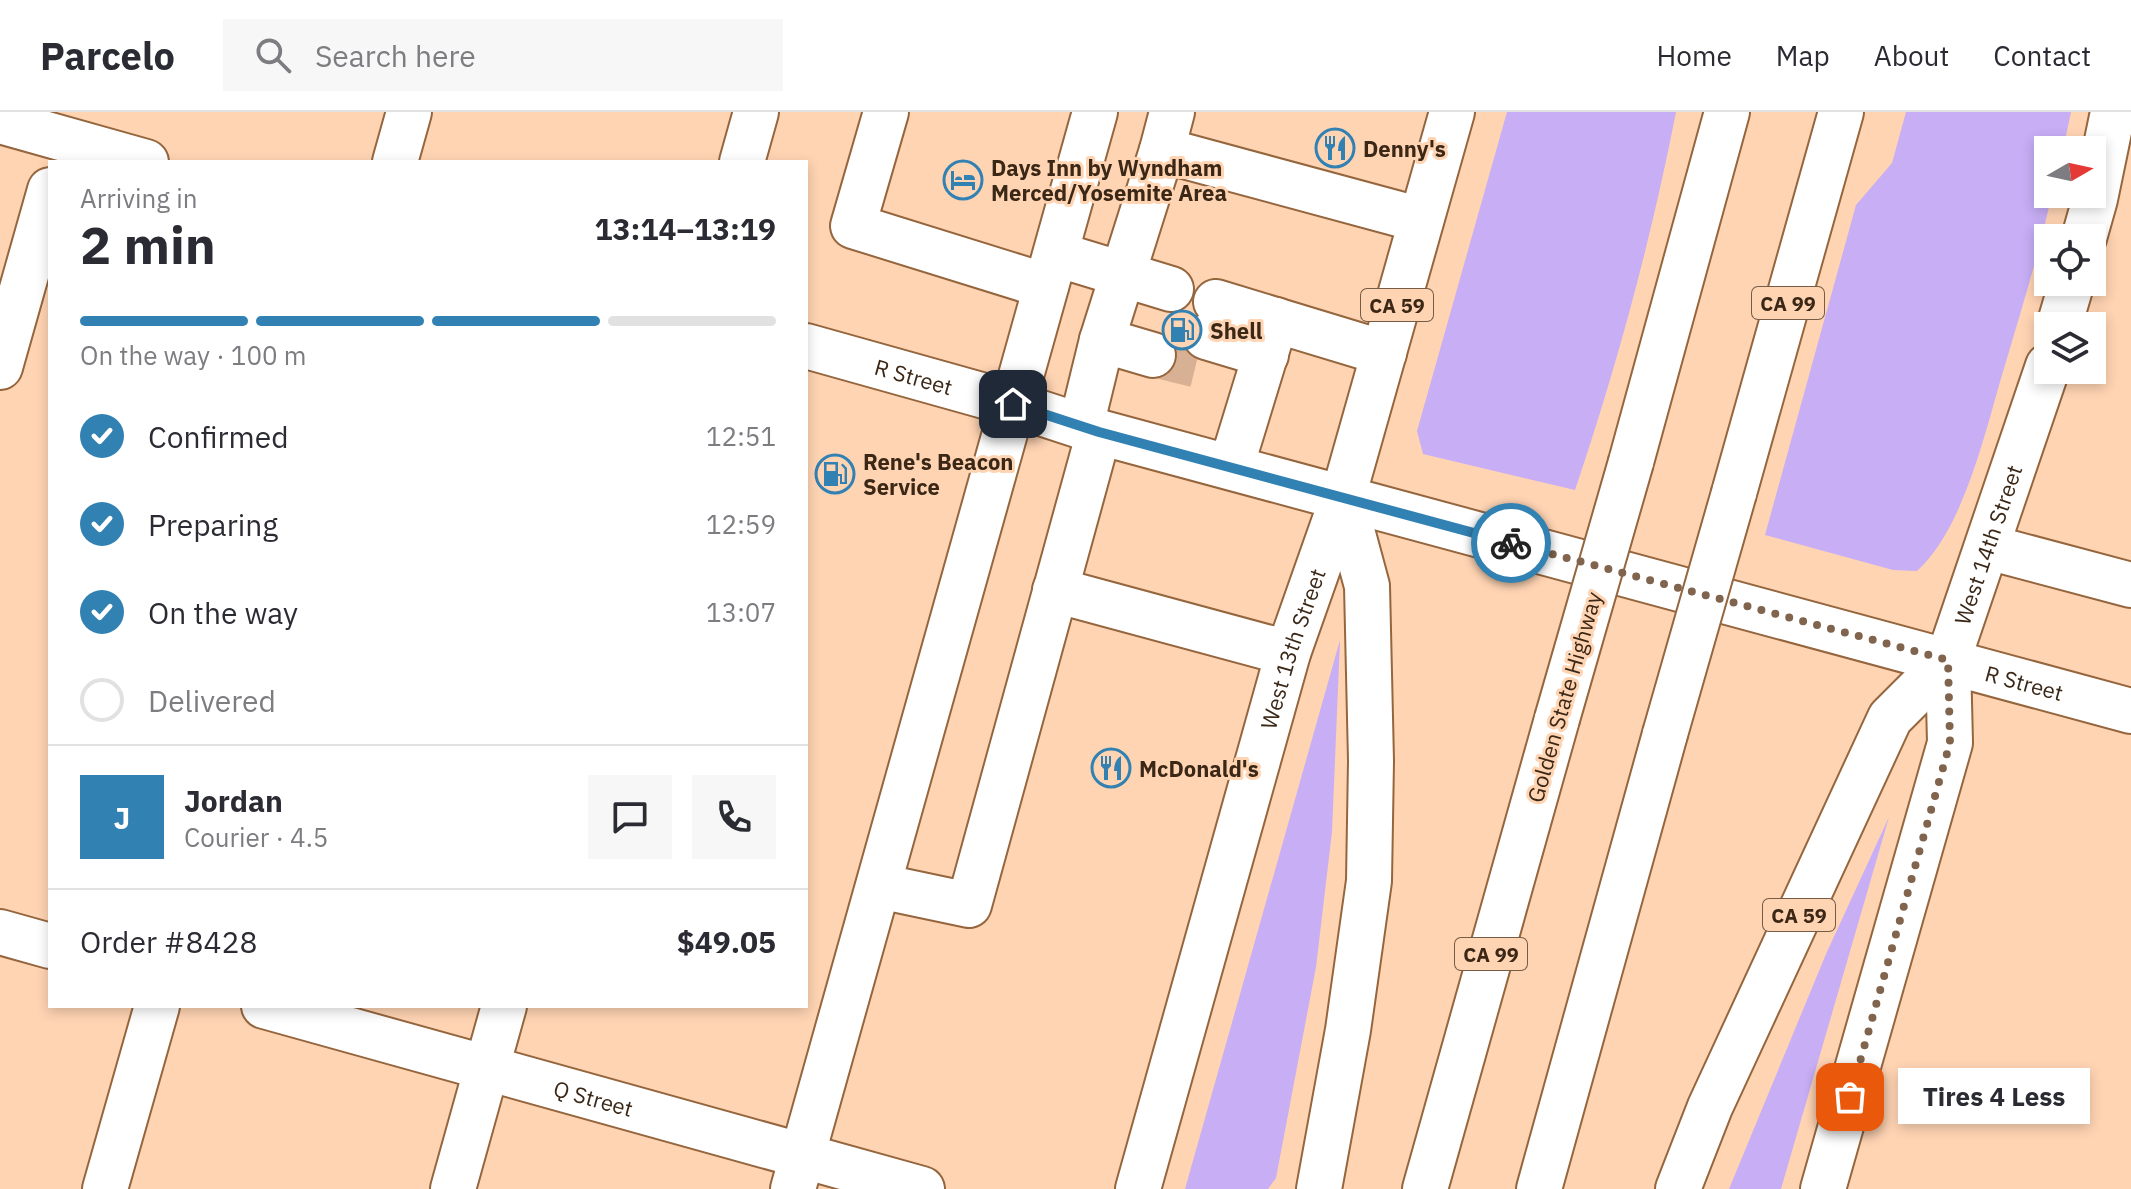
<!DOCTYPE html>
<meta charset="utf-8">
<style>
:root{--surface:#fff;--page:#f7f7f7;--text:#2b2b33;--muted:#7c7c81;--line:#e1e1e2;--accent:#3281b3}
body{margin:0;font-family:"IBM Plex Sans",sans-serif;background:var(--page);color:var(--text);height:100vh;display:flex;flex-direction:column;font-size:30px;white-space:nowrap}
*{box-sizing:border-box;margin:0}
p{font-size:26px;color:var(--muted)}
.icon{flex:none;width:44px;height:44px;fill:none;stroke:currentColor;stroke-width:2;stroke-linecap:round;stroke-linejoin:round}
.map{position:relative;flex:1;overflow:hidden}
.panel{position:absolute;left:48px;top:48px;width:760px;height:848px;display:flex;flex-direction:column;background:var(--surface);border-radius:0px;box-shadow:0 4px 12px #0003}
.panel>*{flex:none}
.needle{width:52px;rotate:81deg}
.fabs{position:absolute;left:2034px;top:24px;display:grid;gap:16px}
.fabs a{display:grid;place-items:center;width:72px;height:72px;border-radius:0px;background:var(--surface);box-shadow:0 4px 12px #0003;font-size:40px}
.pin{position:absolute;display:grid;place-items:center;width:68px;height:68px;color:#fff;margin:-34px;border-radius:16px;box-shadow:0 4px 12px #0006}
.courier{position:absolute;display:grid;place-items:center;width:80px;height:80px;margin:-40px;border:6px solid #3281b3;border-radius:50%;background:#fff;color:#222;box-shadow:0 2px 10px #0007}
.bubble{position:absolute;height:56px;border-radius:0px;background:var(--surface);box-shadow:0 4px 12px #0003;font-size:26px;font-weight:700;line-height:56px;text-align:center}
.head em{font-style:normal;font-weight:700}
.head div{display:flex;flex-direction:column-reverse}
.head{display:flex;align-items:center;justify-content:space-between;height:136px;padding:0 32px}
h1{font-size:52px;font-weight:700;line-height:60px}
.bar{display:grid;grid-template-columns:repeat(4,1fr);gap:12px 8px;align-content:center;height:96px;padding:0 32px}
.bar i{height:10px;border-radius:6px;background:var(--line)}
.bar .selected{background:var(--accent)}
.bar p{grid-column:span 4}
.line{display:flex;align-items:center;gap:20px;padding:0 32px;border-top:2px solid var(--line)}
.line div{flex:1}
.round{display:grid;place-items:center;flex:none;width:84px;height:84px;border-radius:0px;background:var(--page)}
ol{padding:0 32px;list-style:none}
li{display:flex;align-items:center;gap:24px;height:88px}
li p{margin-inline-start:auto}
li .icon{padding:8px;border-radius:50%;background:var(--accent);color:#fff;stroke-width:4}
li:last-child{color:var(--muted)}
li i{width:44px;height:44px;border:4px solid var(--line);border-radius:50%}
header{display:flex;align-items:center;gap:48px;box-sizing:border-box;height:112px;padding:0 40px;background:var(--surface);border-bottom:2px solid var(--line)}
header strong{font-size:38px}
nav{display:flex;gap:44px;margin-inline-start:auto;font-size:28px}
.search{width:560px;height:72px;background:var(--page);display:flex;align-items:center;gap:20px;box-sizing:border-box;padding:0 28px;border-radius:0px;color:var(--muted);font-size:30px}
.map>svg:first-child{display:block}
.green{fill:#c7aef5}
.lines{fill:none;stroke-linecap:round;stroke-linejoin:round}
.minor-tunnel{stroke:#d8b194;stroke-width:44;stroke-dasharray:44 22;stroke-linecap:butt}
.minor-casing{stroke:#95663e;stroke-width:48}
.major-casing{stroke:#95663e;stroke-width:48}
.highway-casing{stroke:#95663e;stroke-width:48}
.minor{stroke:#fff;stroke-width:44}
.major{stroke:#fff;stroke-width:44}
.highway{stroke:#fff;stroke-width:44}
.highway-bridge-casing{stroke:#95663e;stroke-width:48;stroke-linecap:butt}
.highway-bridge{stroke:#fff;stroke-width:44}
.done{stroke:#80644d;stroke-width:8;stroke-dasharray:0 14.4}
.route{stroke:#3281b3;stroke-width:10}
.labels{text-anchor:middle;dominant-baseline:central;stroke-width:6;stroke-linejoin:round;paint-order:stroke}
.shield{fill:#ffd4b3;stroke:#765b45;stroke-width:2}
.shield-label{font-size:20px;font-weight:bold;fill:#3b2716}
.poi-label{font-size:22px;font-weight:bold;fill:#3b2716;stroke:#ffd4b3;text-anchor:start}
.street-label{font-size:22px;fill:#3b2716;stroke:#ffd4b3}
</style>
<header>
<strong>Parcelo</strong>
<div class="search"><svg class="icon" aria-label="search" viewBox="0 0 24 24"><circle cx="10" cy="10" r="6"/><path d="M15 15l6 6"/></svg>Search here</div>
<nav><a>Home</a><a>Map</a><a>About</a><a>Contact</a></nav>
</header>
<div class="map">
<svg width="2131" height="1077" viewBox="0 0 2131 1077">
<rect width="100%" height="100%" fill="#ffd4b3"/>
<!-- green -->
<path class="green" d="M1507,0h169c-25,128 -59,254 -101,378l-152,-36 -6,-23z
M1906,0h165l-8,38h-15v44h4c-13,58 -30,114 -47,171 -19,62 -40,163 -88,206l-24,-1 -128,-35 91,-330 36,-42z
M1340,528l-8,192 -16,135 -40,211 -8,11h-83z
M1889,705l-108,372h-52l97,-235z"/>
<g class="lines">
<!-- minor-tunnel -->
<path class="minor-tunnel" d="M1153,243l45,11"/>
<defs>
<g id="minor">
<path d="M886,0l-33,114 193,60"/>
<path d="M1172,0l-10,38 259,70"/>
<path d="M0,9l146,41"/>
<path d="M395,50l14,-50"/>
<path d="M742,50l14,-50"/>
<path d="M1056,142l115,35"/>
<path d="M1216,190l168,51"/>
<path d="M1206,225l60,18"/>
<path d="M1102,228l51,15"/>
<path id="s1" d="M806,234l207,58 86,28 1032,279"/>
<path d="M0,255l50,-177"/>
<path d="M1081,314l21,-86 60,-190"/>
<path d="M1231,355l45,-147"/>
<path d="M1988,435l143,38"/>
<path d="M1055,478l233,63"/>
<path d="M879,774l90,19 130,-473"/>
<path d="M0,820l50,14"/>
<path id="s2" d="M264,894l658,183"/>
<path d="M105,1077l52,-183"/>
<path d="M453,1077l51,-183"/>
<path d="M793,1077l302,-1077"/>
<path id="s3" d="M1138,1077l150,-536 55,-156"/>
<path d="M1823,1077l127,-446 -2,-83"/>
</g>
<g id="major">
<path d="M2084,126l11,-39 18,-87"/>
<path d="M2059,214l13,-44"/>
<path d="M1343,385l109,-385"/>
<path id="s4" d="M1948,548l100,-294"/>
</g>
<path id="highway" d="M1631,350l96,-350
M1734,381l107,-381
M1319,1077l29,-159 21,-149 2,-120 -4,-175 -24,-89
M1425,1077l132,-470
M1539,1077l126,-455
M1678,1077l32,-82 180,-389 58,-58"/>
</defs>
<!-- minor casing -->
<use href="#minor" class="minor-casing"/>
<!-- major casing -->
<use href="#major" class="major-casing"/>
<!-- highway casing -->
<use href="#highway" class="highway-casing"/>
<!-- minor -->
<use href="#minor" class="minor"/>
<!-- major -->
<use href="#major" class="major"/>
<!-- highway -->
<use href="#highway" class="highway"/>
<defs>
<path id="highway-bridge" d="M1557,607l74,-257
M1665,622l69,-241"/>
</defs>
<!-- highway-bridge casing -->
<use href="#highway-bridge" class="highway-bridge-casing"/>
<!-- highway-bridge -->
<use href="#highway-bridge" class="highway-bridge"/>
</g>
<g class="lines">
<!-- done -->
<path class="done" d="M1511,431l437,117 2,83 -100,354"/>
<!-- route -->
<path class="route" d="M1013,292l86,28 412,111"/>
</g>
<!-- icons -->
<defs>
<symbol id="restaurant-ring" viewBox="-11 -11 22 22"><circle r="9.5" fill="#ffd4b3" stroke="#3281b3" stroke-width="1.5"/><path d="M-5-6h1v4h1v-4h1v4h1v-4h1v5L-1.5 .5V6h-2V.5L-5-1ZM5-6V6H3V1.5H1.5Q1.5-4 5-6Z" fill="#3281b3"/></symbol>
<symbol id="hotel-ring" viewBox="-11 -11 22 22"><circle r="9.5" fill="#ffd4b3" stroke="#3281b3" stroke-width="1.5"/><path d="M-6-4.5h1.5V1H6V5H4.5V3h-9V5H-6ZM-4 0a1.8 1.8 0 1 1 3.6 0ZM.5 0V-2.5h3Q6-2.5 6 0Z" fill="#3281b3"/></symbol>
<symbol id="fuel-ring" viewBox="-11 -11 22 22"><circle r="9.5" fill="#ffd4b3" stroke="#3281b3" stroke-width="1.5"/><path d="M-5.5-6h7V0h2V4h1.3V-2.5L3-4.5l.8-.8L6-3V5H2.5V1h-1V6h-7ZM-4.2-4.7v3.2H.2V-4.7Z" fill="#3281b3"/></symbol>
</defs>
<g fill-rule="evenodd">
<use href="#restaurant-ring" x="1313" y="14" width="44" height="44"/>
<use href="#hotel-ring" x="941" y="46" width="44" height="44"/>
<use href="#fuel-ring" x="1160" y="196" width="44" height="44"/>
<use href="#fuel-ring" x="813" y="340" width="44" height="44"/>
<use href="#restaurant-ring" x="1089" y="634" width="44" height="44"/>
</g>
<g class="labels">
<!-- shield labels -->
<g class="shield">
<rect x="1752" y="175" width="72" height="32" rx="6"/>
<rect x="1361" y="177" width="72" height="32" rx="6"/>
<rect x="1763" y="787" width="72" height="32" rx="6"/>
<rect x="1455" y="826" width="72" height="32" rx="6"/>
</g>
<g class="shield-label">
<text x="1788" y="191">CA 99</text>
<text x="1397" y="193">CA 59</text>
<text x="1799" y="803">CA 59</text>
<text x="1491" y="842">CA 99</text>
</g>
<!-- poi labels -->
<g class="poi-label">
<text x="1363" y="36">Denny's</text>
<text x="991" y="55">Days Inn by Wyndham<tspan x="991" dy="25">Merced/Yosemite Area</tspan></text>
<text x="1210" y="218">Shell</text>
<text x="863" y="349">Rene's Beacon<tspan x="863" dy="25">Service</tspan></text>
<text x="1139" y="656">McDonald's</text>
</g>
<!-- street labels -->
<g class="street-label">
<text stroke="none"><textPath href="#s1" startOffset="112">R Street</textPath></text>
<text stroke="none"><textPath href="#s4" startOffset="122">West 14th Street</textPath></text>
<text stroke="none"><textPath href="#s3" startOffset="562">West 13th Street</textPath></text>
<text stroke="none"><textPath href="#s1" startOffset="1264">R Street</textPath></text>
<text transform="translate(1564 585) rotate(-74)">Golden State Highway</text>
<text stroke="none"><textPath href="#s2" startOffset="342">Q Street</textPath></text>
</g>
</g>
</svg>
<div class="fabs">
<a><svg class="needle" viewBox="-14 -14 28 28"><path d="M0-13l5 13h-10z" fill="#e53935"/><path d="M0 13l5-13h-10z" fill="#7c7c81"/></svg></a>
<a><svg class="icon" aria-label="locate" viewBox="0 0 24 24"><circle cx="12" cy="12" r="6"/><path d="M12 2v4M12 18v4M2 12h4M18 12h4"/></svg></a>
<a><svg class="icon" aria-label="layers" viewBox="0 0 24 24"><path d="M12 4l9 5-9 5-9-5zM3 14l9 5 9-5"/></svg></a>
</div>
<div class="pin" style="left:1850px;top:985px;background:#ea580c"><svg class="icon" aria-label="bag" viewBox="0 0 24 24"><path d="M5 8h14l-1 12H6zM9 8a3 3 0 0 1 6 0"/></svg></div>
<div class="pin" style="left:1013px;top:292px;background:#1f2937"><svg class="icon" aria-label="home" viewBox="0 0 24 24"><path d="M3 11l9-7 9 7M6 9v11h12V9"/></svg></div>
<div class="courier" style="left:1511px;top:431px"><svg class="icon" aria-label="bike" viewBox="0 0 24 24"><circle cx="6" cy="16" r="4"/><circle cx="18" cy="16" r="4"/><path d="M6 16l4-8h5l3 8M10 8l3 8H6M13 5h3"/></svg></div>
<div class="bubble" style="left:1898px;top:956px;width:192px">Tires 4 Less</div>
<section class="panel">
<div class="head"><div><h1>2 min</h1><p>Arriving in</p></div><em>13:14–13:19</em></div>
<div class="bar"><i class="selected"></i><i class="selected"></i><i class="selected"></i><i></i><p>On the way · 100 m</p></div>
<ol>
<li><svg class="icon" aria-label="check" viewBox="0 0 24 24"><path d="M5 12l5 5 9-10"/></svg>Confirmed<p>12:51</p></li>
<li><svg class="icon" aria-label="check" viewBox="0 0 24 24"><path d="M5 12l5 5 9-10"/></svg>Preparing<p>12:59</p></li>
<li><svg class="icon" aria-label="check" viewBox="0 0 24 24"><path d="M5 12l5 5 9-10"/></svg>On the way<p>13:07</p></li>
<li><i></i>Delivered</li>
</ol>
<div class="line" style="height:144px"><b class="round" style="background:var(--accent);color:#fff">J</b><div><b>Jordan</b><p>Courier · 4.5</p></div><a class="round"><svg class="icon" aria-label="chat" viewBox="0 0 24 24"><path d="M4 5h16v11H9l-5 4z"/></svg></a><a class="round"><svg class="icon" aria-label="phone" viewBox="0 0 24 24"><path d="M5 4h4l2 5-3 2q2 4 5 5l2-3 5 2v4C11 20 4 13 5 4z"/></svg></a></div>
<div class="line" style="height:104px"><div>Order #8428</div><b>$49.05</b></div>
</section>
</div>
